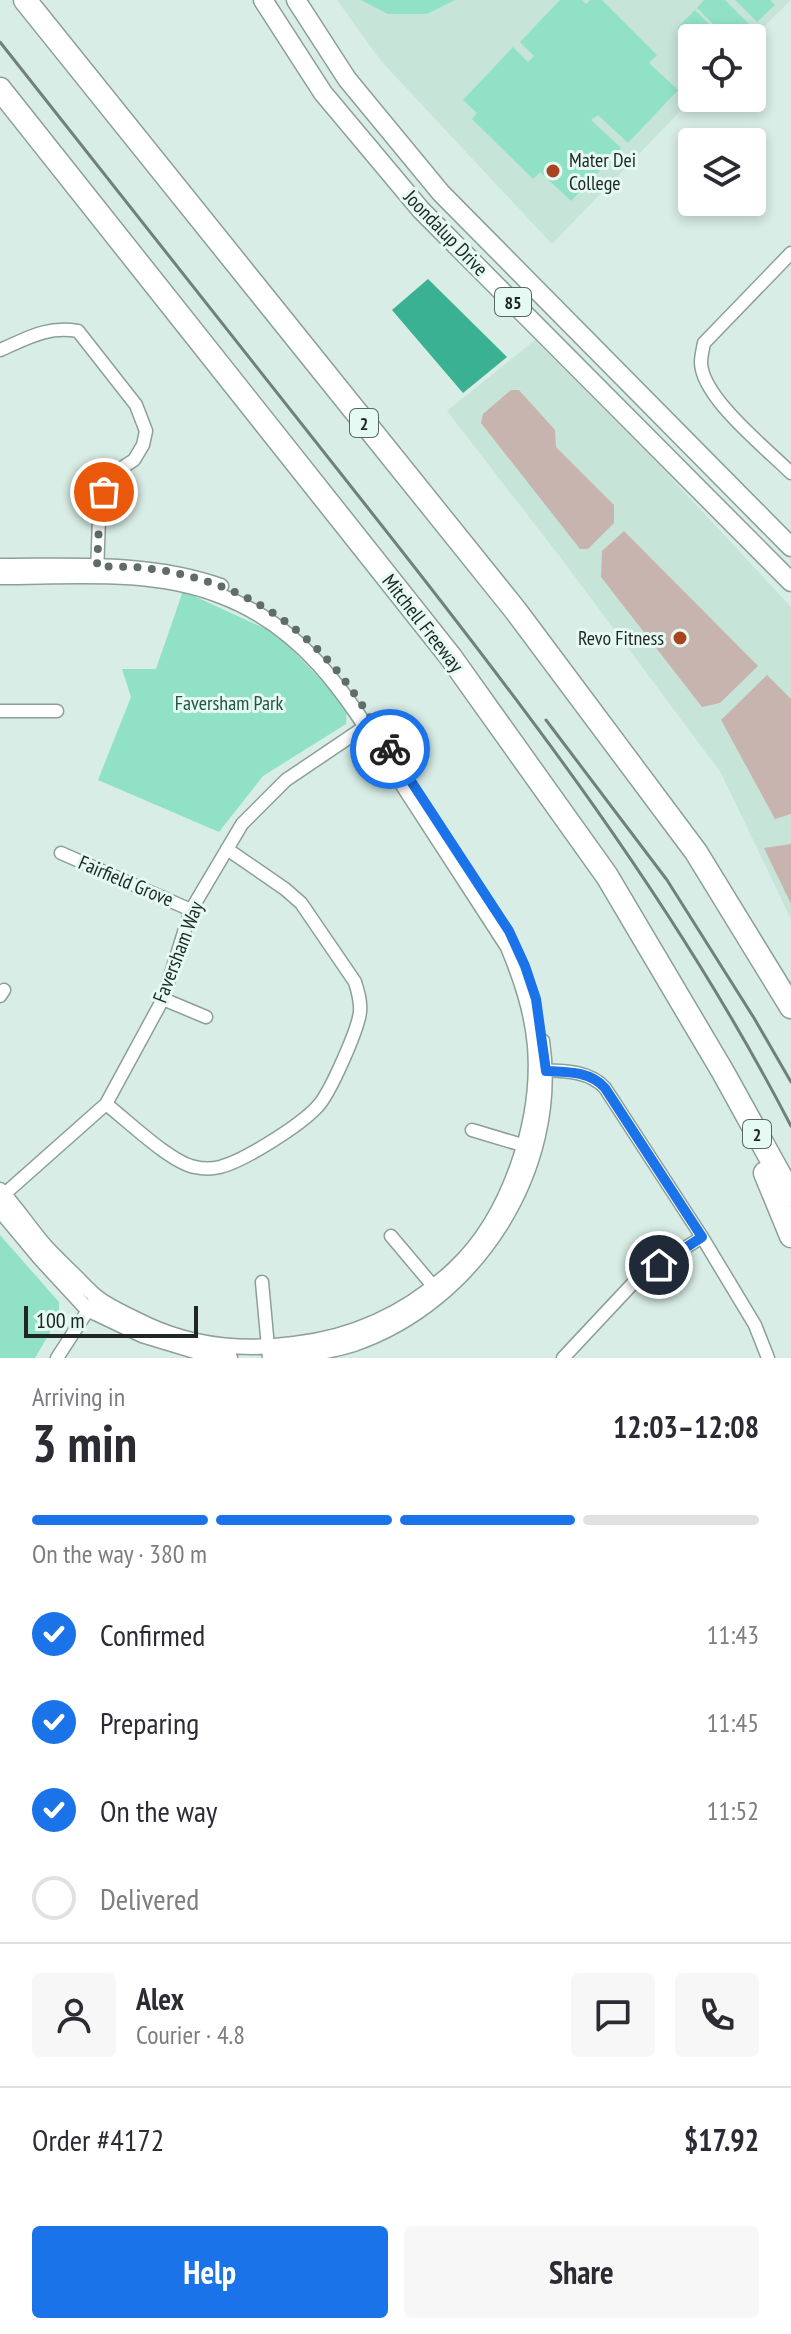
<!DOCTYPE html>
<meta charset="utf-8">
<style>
:root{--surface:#fff;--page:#f7f7f7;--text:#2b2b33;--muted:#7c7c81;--line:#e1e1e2;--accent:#1a73e8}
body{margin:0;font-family:"PT Sans Narrow",sans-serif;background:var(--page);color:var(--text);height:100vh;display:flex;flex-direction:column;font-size:30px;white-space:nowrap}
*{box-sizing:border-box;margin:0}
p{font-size:26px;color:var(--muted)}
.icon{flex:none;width:44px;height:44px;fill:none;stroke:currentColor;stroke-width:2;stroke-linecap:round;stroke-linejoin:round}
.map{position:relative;height:1358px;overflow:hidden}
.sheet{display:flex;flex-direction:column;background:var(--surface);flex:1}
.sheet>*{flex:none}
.buttons{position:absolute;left:678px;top:24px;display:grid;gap:16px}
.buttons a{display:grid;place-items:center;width:88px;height:88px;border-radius:8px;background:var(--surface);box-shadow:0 4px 12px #0003;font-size:40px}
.scale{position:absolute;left:24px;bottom:20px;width:174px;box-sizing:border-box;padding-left:8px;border:4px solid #1f2624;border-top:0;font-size:22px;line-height:28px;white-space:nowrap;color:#1f2624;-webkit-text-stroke:6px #e5faf2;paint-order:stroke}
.pin{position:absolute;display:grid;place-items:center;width:68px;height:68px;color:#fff;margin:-34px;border:4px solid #fff;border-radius:50%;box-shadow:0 2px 8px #0007}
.courier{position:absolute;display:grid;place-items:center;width:80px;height:80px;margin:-40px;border:6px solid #1a73e8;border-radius:50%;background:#fff;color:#222;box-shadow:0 2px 10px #0007}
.summary em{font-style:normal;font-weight:700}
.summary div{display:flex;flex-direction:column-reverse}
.summary{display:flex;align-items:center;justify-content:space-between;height:136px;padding:0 32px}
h1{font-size:52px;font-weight:700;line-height:60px}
.bar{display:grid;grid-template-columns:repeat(4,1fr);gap:12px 8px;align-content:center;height:96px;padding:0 32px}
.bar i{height:10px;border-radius:6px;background:var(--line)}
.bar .selected{background:var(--accent)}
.bar p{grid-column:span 4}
.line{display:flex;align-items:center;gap:20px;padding:0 32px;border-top:2px solid var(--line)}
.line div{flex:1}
.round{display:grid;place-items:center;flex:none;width:84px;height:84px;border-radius:8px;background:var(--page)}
ol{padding:0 32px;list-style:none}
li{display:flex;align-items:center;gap:24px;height:88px}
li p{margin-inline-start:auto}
li .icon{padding:8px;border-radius:50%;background:var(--accent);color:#fff;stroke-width:4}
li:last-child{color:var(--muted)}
li i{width:44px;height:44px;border:4px solid var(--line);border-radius:50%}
.cta{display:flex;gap:16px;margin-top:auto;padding:16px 32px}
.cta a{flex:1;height:92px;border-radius:8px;background:var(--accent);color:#fff;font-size:32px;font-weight:700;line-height:92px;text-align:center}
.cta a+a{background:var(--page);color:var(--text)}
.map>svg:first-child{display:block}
.built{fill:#c7e4d9}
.green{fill:#91e1c7}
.water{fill:#3ab192}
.building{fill:#c8b4ae}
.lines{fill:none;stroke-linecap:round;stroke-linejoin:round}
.minor-casing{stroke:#8c9f98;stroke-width:15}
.tertiary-casing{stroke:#8c9f98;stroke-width:17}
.primary-casing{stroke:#8c9f98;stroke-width:21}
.motorway-casing{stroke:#8c9f98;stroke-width:25}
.minor{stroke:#fff;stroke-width:12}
.tertiary{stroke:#fff;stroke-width:14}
.primary{stroke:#fff;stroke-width:18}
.motorway{stroke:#fff;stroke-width:22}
.rail{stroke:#72807b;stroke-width:3}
.done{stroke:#606c68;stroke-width:8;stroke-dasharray:0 14.4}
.route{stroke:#1a73e8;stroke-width:10}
.poi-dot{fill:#aa4320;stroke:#e5faf2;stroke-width:3}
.labels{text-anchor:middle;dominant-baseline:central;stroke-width:6;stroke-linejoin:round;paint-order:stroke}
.shield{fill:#e5faf2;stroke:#5a6662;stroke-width:2}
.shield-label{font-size:18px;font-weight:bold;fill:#1f2624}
.poi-label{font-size:20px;fill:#1f2624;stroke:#e5faf2;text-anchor:start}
.street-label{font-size:20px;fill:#1f2624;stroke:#e5faf2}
.park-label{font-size:20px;fill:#235345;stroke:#e5faf2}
</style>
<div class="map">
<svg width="791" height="1358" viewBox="0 0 791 1358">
<rect width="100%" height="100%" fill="#d8ede5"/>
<!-- built -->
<path class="built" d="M337,0h454l-39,38h-60l1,60 -141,146 -171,-183z
M535,340l126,127 130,140v312l-70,-146 -157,-211 -117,-151z"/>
<!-- green -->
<path class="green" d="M361,0h94l-28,14h-39z
M560,0h22l4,4 4,-4h12l55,55 -8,8 29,27 -50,53 -30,-28 -7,5 30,28 -50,53 -31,-29 -7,7 -61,-60 5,-6 -14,-13 50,-53 15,15 6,-6 -14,-14z
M704,0h21l27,27 -11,11h-14l-30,-30z
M735,0h35l5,5 -18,17z
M695,10l28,28h-31v5l-15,-15z
M183,591l94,43 70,73 -1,17 -83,52 -44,56 -121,-52 33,-83 -9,-28h34z
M0,1235l59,67v15l-24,41h-35z"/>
<!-- water -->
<path class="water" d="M428,279l79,78 -44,36 -71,-83z"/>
<!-- building -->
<path class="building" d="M511,390h8l36,40 1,17 58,58v18l-26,26h-8l-99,-126 2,-9z
M624,531l134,135 -38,37 -18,4 -101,-130 1,-26z
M767,675l24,24v115l-16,5 -54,-99z
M791,844v60l-27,-56z"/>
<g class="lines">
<defs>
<path id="minor" d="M791,253l-87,90c-1,6 -3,13 -3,19 0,35 65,86 90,111
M0,350c28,-12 46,-24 78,-19l58,74 10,26 -3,14 -9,15 -17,11 -13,21 -5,26 -2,56
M0,711h57
M61,853l130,57
M0,996l4,-6
M163,999l43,18
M535,1070c24,1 53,-1 70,18l97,149 53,88 13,33
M106,1104c22,17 65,59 89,63 8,2 17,2 25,0 24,-6 81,-42 98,-61 12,-13 40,-76 42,-94 1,-11 -2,-20 -5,-30l-54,-79 -16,-14 -58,-40
M472,1130l60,18
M0,1198l106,-94 57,-105 28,-89 51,-86 44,-44 86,-58
M391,1236l48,57
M262,1282l7,76
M57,1358l35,-54
M563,1358l74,-79 65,-42"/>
<path id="tertiary" d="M0,566c75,0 150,-5 221,20
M0,577c72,0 149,-8 218,18 96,35 138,117 190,198 33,51 66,102 100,154 13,32 24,64 27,99 6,74 -25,170 -80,222 -45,43 -100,69 -161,76 -52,7 -101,2 -148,-20 -16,-8 -35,-16 -48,-26 -8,-6 -15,-14 -22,-21 -10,-10 -21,-20 -30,-30 -16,-18 -29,-39 -46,-57
M0,1210l40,48 47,51 55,26 56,17 32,6
M276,1358c26,-3 53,-6 78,-14 122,-42 207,-175 188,-303"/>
<path id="primary" d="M263,0l60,93 98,117 370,372
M296,0l51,79 94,114 350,354"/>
<path id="motorway" d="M25,0l491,611 180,241 95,155
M0,89l450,567 157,220 116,196 68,123
M765,1173l26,63"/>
</defs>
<!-- minor casing -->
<use href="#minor" class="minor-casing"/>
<!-- tertiary casing -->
<use href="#tertiary" class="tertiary-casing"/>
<!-- primary casing -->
<use href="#primary" class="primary-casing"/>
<!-- motorway casing -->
<use href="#motorway" class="motorway-casing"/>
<!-- minor -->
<use href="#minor" class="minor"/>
<!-- tertiary -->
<use href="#tertiary" class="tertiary"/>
<!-- primary -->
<use href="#primary" class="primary"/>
<!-- motorway -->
<use href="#motorway" class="motorway"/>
<!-- rail -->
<path class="rail" d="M0,42c123,155 246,310 368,466 155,196 308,395 423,618
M546,720l121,160 87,138 37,64"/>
</g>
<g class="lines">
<!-- done -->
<path class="done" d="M104,492l-4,13 -3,61c18,1 37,0 55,3 65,8 126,38 171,86 26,27 47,62 67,94"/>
<!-- route -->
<path class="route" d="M390,749l119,182 16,35 11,33 10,72c21,1 44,0 59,17l97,149 -43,28"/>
</g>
<!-- markers -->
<g class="poi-dot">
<circle cx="553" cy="171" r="8"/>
<circle cx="680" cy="638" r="8"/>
</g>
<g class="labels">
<!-- shield labels -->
<g class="shield">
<rect x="495" y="288" width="36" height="28" rx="6"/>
<rect x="350" y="409" width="28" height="28" rx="6"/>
<rect x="743" y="1120" width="28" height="28" rx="6"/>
</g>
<g class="shield-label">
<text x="513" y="302">85</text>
<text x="364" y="423">2</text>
<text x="757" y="1134">2</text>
</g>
<!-- poi labels -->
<g class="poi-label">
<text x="569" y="160">Mater Dei<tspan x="569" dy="23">College</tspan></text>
<text x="664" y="638" text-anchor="end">Revo Fitness</text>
</g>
<!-- street labels -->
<g class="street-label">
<text transform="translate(446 233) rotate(46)">Joondalup Drive</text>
<text transform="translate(423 623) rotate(52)">Mitchell Freeway</text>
<text transform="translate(126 881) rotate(23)">Fairfield Grove</text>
<text transform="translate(178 952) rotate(-69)">Faversham Way</text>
</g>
<!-- park labels -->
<g class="park-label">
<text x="229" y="703">Faversham Park</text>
</g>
</g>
</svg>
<div class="buttons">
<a><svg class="icon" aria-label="locate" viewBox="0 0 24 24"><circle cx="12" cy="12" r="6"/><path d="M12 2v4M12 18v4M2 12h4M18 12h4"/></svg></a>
<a><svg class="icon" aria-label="layers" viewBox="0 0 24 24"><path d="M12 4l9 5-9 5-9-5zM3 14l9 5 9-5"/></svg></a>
</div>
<div class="scale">100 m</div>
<div class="pin" style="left:104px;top:492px;background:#ea580c"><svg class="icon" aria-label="bag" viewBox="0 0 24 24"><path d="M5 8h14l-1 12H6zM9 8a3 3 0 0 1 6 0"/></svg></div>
<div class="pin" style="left:659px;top:1265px;background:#1f2937"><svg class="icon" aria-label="home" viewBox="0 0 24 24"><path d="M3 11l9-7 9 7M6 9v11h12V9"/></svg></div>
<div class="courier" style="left:390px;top:749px"><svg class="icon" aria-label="bike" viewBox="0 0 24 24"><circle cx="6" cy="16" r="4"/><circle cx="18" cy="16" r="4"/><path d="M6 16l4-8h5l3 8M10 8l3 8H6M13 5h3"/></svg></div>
</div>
<section class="sheet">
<div class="summary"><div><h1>3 min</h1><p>Arriving in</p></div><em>12:03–12:08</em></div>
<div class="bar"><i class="selected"></i><i class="selected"></i><i class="selected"></i><i></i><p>On the way · 380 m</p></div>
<ol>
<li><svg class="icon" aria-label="check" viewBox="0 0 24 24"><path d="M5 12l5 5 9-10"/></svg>Confirmed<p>11:43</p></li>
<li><svg class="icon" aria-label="check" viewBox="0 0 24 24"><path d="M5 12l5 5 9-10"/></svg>Preparing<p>11:45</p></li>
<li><svg class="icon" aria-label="check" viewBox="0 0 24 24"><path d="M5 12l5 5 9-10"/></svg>On the way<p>11:52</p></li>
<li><i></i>Delivered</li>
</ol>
<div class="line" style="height:144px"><a class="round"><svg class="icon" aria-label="person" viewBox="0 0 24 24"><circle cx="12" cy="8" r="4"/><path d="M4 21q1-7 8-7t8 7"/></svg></a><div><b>Alex</b><p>Courier · 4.8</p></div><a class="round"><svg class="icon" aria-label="chat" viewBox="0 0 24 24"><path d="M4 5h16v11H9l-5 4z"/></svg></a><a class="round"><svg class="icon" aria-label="phone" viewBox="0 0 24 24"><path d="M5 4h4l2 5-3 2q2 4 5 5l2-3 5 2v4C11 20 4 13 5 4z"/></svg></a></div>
<div class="line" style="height:104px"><div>Order #4172</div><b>$17.92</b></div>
<div class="cta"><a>Help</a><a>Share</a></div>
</section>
